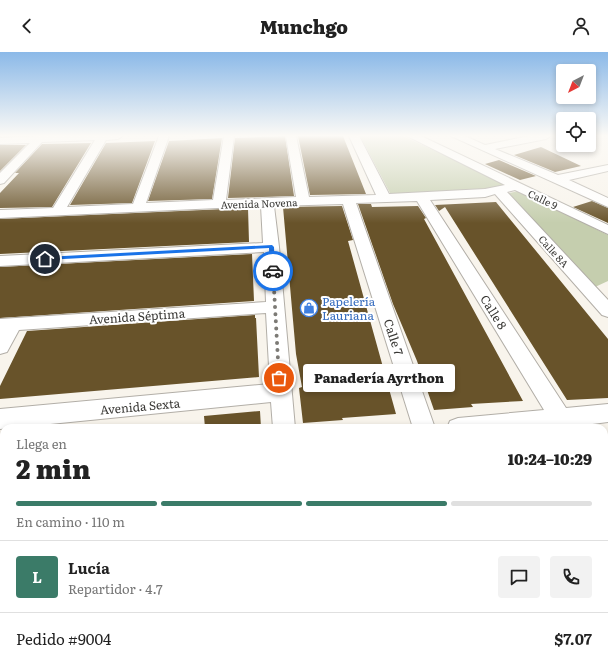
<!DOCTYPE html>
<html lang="es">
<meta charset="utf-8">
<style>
:root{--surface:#fff;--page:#f2f2f2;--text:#222;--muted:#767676;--line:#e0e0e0;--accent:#3b7b68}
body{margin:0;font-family:Literata,serif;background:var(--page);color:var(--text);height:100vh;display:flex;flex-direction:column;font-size:15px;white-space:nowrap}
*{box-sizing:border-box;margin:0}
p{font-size:13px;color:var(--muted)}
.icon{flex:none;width:22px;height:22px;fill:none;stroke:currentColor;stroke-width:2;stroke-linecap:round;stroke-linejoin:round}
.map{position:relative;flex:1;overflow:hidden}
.sheet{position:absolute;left:0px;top:372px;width:608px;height:248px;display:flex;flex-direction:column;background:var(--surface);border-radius:12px 12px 0 0;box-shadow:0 2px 6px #0003}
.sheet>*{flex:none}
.needle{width:26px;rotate:222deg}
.fabs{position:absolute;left:556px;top:12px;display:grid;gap:8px}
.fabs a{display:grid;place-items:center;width:40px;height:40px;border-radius:4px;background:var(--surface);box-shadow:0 2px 6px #0003;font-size:20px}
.pin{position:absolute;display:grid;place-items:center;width:34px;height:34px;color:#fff;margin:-17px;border:2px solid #fff;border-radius:50%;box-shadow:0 1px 4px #0007}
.courier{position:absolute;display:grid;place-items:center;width:40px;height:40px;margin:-20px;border:3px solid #1a73e8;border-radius:50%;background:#fff;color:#222;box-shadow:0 1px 5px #0007}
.bubble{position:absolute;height:28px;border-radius:4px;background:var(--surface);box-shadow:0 2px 6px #0003;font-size:13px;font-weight:800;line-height:28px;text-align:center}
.summary em{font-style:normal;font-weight:800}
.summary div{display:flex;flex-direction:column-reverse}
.summary{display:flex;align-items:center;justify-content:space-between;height:68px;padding:0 16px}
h1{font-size:26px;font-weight:800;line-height:30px}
.bar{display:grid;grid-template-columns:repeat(4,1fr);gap:6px 4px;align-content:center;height:48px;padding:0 16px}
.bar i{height:5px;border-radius:3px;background:var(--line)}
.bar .current{background:var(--accent)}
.bar p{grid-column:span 4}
.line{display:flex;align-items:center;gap:10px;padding:0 16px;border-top:1px solid var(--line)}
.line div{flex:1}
.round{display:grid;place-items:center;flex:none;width:42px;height:42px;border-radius:4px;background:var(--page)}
header{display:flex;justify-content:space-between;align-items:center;height:52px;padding:0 16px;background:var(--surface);font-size:18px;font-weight:800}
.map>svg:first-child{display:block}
.green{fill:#c5ceae}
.building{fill:#68532a}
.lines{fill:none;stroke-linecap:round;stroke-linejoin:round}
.minor-casing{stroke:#b2aea7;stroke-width:2}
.minor{fill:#fff;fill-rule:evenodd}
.route{fill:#1a73e8}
.done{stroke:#7c7a75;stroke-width:4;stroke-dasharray:0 7.2}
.labels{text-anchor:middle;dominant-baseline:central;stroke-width:4;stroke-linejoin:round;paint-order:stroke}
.far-street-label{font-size:10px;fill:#393835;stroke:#fff}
.shop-label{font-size:12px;fill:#366cbe;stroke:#fff;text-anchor:start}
.street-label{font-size:12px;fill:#393835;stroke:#fff}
</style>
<header><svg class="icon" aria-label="back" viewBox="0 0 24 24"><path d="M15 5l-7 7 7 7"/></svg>Munchgo<svg class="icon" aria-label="person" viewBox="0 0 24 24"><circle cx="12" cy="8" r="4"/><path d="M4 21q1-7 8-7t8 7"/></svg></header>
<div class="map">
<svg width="608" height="620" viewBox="0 0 608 620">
<rect width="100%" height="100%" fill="#f8f4ec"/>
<!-- green -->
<path class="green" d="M360,84h43l103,48c-36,11 -77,9 -115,11z
M519,139l89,44v46l-13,6 -90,-93z"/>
<!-- building -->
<path class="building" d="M285,84l9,60 -66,2 7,-60z
M298,84h45l23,58 -56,1z
M222,86l-10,61 -64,2 21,-60z
M155,89l-23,62 -62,2 36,-62z
M91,91l-39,64 -52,1v-15l19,-20h-4l27,-29z
M0,93h26l-26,26z
M541,95l40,19 -26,6 -41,-17z
M499,108l37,16 -16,4 -35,-16z
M592,149l16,7v15l-35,-16z
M496,150l112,137v59l-41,2 -122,-193 -6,4 -4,-6z
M358,152h13l1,3 46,-1 8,12 -2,1 99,182 -52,3 2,3 -39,3 -17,-49 -24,-57z
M342,154l11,34 -5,1 48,173 -54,4 1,2 -40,3 -4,-35 3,-1 -6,-33 -13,-147z
M248,156l1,34 -249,12v-35z
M252,202l2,47 -254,17v-51z
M255,263v3h1l3,59 -259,22v-13l27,-55z
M260,359l1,17h-56l-1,-12z"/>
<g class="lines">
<defs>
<path id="minor" d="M36,84h87l-5,3 -12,1 -39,67 66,-3 26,-68h10l-23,67 67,-3 11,-64h10l-8,64 70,-3 -10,-61h10l13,61 67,-2 -27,-59h10l30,58 96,-5 20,-4 -98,-49h14l187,89v9l-93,-44 -8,2 101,108v17l-6,-2 -107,-121 -10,3 -55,3 136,208 42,-4v18l-31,4 1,2h-131l3,-7 8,-3 86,-8 -127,-209 -61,2 79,225h-22l-70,-224 -69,2 5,41 16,181h-22l-2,-26 -271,27v-20l270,-25 -4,-71 -247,17 -12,22 -7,2v-35l266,-17 -2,-50 -264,14v-10l263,-13 -2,-37 -261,12v-8l53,-2 42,-68 -53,2 -38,41 -4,1v-11l30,-30 -30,1v-6z
M451,84h14l20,9 44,-9h22l-5,3 -51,10 63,26 50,-10v6l-39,9 39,18v9z
M604,426l4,1v30l-4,-2z
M0,490h4v28h-4z
M604,501h4v30h-4z
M286,616h34v4h-34z"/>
</defs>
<!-- minor casing -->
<use href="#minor" class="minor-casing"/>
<!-- minor -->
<use href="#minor" class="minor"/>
</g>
<!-- sky -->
<linearGradient id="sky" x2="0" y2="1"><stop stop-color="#8bb9e8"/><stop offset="0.49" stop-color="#fcfaf6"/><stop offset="1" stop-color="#fcfaf6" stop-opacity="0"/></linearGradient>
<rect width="608" height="171" fill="url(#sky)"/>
<!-- route -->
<path class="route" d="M272,193l2,2 1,24 -2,1 -3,-1 -1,-23 -224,12 -2,-1 2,-2z"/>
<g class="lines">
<!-- done -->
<path class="done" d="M273,219l6,107"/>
</g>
<!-- icons -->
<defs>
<symbol id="shop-ring" viewBox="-11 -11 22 22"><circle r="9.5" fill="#fff" stroke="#3f7fe0" stroke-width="1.5"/><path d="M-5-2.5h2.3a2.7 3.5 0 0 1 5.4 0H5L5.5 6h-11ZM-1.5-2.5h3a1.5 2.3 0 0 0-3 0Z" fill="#3f7fe0"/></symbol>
</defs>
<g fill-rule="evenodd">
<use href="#shop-ring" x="299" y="246" width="20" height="20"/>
</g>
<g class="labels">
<!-- far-street labels -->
<g class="far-street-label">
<text transform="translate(543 147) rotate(26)">Calle 9</text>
<text transform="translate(259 151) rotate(-2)">Avenida Novena</text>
<text transform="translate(554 199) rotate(48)">Calle 8A</text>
</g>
<!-- shop labels -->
<g class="shop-label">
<text x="322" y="249">Papelería<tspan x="322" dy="14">Lauriana</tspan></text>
</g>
<!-- street labels -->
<g class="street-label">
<text transform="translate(494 260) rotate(58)">Calle 8</text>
<text transform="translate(137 264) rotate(-4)">Avenida Séptima</text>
<text transform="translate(394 285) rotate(72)">Calle 7</text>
<text transform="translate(140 354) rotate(-5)">Avenida Sexta</text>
</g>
</g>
</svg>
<div class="fabs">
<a><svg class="needle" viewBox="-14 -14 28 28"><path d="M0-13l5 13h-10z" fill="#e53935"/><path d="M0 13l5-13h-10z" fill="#767676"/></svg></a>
<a><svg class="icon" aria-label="locate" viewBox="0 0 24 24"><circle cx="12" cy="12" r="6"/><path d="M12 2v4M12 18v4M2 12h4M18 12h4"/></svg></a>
</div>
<div class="pin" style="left:279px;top:326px;background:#ea580c"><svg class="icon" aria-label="bag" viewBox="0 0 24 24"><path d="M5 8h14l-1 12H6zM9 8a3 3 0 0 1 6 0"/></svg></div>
<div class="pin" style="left:45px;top:207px;background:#1f2937"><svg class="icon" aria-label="home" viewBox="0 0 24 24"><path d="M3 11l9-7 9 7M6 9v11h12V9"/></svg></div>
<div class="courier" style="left:273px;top:219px"><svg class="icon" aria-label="car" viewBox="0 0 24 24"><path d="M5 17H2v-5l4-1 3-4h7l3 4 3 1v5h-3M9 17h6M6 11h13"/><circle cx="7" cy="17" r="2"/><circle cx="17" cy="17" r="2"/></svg></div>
<div class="bubble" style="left:303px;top:312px;width:152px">Panadería Ayrthon</div>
<section class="sheet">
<div class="summary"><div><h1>2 min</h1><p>Llega en</p></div><em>10:24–10:29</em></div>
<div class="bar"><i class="current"></i><i class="current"></i><i class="current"></i><i></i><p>En camino · 110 m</p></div>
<div class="line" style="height:72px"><b class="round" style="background:var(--accent);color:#fff">L</b><div><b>Lucía</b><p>Repartidor · 4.7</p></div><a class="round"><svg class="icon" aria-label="chat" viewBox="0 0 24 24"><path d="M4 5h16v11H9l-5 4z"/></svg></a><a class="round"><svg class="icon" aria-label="phone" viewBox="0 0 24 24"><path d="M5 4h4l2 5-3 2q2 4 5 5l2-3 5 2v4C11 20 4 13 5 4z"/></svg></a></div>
<div class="line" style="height:52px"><div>Pedido #9004</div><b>$7.07</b></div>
</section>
</div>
